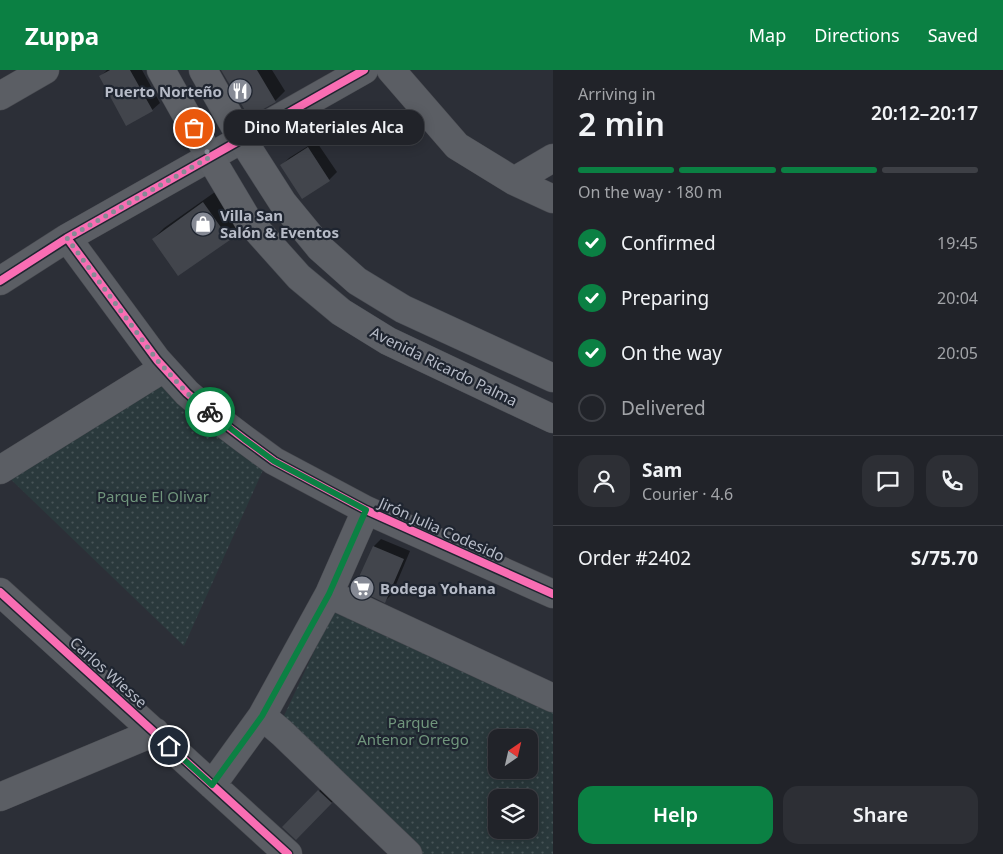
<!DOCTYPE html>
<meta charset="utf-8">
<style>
:root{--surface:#212329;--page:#2d2f35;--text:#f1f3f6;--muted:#a2a4a8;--line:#3e4046;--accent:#0b8043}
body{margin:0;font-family:"Noto Sans",sans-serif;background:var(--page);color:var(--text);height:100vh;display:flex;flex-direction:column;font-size:19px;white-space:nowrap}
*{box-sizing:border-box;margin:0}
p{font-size:16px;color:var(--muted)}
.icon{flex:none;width:28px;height:28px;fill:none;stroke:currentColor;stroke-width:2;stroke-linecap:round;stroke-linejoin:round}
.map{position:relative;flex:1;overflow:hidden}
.side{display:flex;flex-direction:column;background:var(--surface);width:450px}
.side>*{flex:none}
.needle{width:32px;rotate:34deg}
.controls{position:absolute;left:488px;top:659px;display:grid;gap:10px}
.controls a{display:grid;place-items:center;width:50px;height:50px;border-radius:10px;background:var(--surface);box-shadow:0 2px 12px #0003,0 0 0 1px var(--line);font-size:25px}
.pin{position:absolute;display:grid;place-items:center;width:42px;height:42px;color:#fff;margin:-21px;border:2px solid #fff;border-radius:50%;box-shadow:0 1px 5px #0007}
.courier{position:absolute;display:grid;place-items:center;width:50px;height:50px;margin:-25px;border:4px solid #0b8043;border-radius:50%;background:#fff;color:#222;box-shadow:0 1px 6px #0007}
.bubble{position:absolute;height:35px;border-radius:15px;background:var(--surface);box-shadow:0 2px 12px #0003,0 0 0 1px var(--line);font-size:16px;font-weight:600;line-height:35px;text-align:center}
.summary em{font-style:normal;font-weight:600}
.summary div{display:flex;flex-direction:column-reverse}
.summary{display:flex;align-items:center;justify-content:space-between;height:85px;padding:0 25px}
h1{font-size:32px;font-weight:600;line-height:38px}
.bar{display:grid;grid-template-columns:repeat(4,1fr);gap:8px 5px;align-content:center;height:60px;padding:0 25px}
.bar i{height:6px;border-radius:4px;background:var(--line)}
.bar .selected{background:var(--accent)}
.bar p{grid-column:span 4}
.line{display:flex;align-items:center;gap:12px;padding:0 25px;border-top:1px solid var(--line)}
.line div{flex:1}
.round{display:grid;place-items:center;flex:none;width:52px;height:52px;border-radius:15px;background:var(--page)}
ol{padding:0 25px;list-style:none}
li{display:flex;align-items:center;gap:15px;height:55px}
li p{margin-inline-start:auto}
li .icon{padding:5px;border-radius:50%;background:var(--accent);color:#fff;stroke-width:4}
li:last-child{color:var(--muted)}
li i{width:28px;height:28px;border:2px solid var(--line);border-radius:50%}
.primary-button{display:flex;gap:10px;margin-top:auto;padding:10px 25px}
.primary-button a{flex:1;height:58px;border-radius:15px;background:var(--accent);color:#fff;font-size:20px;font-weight:600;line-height:58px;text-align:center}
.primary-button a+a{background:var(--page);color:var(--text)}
header{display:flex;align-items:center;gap:30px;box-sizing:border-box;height:70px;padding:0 25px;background:var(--accent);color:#fff}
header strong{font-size:24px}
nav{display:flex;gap:28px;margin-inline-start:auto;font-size:18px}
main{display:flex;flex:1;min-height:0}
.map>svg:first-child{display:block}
.park{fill:url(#park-dots);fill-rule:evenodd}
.shadow{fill:#0007}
.building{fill:#42454c}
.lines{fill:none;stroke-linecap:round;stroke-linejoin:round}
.minor-casing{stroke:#484a50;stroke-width:29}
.major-casing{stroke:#494c53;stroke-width:29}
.minor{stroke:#5b5e64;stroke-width:28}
.major{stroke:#5d6066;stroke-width:28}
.cycleway-casing{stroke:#1f2530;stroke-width:11}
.cycleway{stroke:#f96db3;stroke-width:8}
.done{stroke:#868a95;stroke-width:5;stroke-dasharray:0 9}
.route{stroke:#0b8043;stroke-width:6}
.labels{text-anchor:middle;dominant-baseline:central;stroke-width:4.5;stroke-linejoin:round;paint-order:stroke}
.poi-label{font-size:15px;font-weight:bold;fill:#b6bbc7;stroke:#1f2530;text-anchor:start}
.street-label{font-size:15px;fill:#b6bbc7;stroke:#1f2530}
.park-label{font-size:15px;fill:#70957c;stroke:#1f2530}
</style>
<header>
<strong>Zuppa</strong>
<nav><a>Map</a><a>Directions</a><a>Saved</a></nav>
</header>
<main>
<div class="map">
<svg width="553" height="784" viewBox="0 0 553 784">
<defs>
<pattern id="park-dots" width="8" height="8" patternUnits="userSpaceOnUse" patternTransform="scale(1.25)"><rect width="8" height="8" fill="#2a393c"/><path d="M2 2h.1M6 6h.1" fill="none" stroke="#475457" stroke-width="1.8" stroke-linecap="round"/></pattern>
</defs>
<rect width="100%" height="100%" fill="#2c2f37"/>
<!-- park -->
<path class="park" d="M159,313l50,46 54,41 -79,176 -183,-176z
M337,533l216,100v151h-134l-137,-134zM496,668h33v32h-33zM496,728h33v32h-33z"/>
<!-- shadow -->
<path class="shadow" d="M107,0h35l18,33 -8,7 -51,-34z
M223,0h49l13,21 -10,10z
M316,71l21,31 -8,8 -27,17 -20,-32 7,-7z
M215,122l25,36 -11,11 -50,35 -26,-35 11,-11z
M381,469l29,12 -18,43 -7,7 -29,-13 18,-42z
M327,713l12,12 -43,43 -12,-11z"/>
<!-- building -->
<path class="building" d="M110,0h20l23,41 -27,15 -27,-50z
M221,0h36l19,32 -27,15z
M308,77l22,34 -28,18 -22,-34z
M203,132l27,38 -52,36 -26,-37z
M373,476l31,13 -19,44 -31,-15z
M318,720l14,13 -36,37 -14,-13z"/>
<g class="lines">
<defs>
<path id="minor" d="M391,0l66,76 57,35 39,18
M0,26l45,-26
M514,111l39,-23
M67,168l90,122 30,33 28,24 29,22 30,22 92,49 187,84
M0,211l67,-43 297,-168
M0,400l164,-102
M0,522l288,262
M329,524l224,104
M262,646l20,17 126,121
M212,715l50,-69 67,-122 37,-84
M0,727l155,-65"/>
<path id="major" d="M161,0l49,87 37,62 52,58 42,35 47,29 165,78
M203,0l39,69 41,64 37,45 37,33 46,28 150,69"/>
</defs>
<!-- minor casing -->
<use href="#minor" class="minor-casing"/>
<!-- major casing -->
<use href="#major" class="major-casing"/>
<!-- minor -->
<use href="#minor" class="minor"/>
<!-- major -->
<use href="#major" class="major"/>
<defs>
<path id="cycleway" d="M67,168l90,122 30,33 28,24 29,22 30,22 92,49 187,84
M0,211l67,-43 297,-168
M0,522l288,262"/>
</defs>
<!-- cycleway casing -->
<use href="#cycleway" class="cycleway-casing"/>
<!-- cycleway -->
<use href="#cycleway" class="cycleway"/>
</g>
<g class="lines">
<!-- done -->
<path class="done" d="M194,58l16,29 -143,81 90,122 30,33 23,19"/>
<!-- route -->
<path class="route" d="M169,676l43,39 50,-69 67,-122 37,-84 -92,-49 -30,-22 -34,-27"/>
</g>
<!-- icons -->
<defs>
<symbol id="restaurant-disc" viewBox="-11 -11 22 22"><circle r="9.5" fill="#868a95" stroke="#1f2530"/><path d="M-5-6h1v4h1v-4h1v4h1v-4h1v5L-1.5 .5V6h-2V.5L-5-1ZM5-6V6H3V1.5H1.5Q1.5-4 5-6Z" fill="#fff"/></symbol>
<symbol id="shop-disc" viewBox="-11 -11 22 22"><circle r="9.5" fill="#868a95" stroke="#1f2530"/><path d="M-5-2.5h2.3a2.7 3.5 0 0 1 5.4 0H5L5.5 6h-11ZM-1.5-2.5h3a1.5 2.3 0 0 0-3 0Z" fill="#fff"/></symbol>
<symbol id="supermarket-disc" viewBox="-11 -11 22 22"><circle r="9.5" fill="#868a95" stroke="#1f2530"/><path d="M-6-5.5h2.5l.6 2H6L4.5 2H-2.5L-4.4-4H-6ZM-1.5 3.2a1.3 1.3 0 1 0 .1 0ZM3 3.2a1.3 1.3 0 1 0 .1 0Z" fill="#fff"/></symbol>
</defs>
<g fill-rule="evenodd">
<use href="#restaurant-disc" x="226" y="7" width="28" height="28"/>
<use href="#shop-disc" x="189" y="140" width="28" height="28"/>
<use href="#supermarket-disc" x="348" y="504" width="28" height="28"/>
</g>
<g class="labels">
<!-- poi labels -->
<g class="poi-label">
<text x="222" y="21" text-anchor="end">Puerto Norteño</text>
<text x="220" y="145">Villa San<tspan x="220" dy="17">Salón &amp; Eventos</tspan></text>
<text x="380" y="518">Bodega Yohana</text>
</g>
<!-- street labels -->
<g class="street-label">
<text transform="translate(444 296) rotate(26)">Avenida Ricardo Palma</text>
<text transform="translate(442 459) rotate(24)">Jirón Julia Codesido</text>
<text transform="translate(109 602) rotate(42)">Carlos Wiesse</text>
</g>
<!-- park labels -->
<g class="park-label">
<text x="153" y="426">Parque El Olivar</text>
<text x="413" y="652">Parque<tspan x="413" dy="17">Antenor Orrego</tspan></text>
</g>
</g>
</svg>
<div class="controls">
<a><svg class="needle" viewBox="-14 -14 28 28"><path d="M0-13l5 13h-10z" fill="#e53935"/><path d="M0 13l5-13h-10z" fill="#a2a4a8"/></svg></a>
<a><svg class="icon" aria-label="layers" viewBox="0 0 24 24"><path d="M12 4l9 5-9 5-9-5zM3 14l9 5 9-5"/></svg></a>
</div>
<div class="pin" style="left:194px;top:58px;background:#ea580c"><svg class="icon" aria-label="bag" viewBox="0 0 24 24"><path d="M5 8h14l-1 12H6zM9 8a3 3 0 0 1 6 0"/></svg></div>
<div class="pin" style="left:169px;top:676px;background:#1f2937"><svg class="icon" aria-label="home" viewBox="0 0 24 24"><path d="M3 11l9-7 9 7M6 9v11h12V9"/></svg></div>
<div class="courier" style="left:210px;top:342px"><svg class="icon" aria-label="bike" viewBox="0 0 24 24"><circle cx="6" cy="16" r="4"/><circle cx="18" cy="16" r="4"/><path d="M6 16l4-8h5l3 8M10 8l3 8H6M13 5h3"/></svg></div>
<div class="bubble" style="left:224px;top:40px;width:200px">Dino Materiales Alca</div>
</div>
<section class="side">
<div class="summary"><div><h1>2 min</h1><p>Arriving in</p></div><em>20:12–20:17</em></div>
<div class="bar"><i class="selected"></i><i class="selected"></i><i class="selected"></i><i></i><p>On the way · 180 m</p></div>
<ol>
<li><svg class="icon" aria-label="check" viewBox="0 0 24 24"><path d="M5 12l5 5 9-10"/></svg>Confirmed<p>19:45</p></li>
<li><svg class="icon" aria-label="check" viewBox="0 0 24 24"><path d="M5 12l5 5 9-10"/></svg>Preparing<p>20:04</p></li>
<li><svg class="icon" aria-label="check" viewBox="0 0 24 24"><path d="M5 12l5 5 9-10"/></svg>On the way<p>20:05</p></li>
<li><i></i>Delivered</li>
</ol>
<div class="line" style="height:90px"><a class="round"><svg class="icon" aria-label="person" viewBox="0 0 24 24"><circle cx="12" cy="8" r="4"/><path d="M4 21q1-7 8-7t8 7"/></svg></a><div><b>Sam</b><p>Courier · 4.6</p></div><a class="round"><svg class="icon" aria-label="chat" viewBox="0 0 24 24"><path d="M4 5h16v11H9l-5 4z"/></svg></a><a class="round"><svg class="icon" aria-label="phone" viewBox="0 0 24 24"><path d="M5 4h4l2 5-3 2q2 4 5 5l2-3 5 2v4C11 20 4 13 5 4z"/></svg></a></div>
<div class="line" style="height:65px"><div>Order #2402</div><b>S/75.70</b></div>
<div class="primary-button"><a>Help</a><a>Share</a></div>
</section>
</main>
